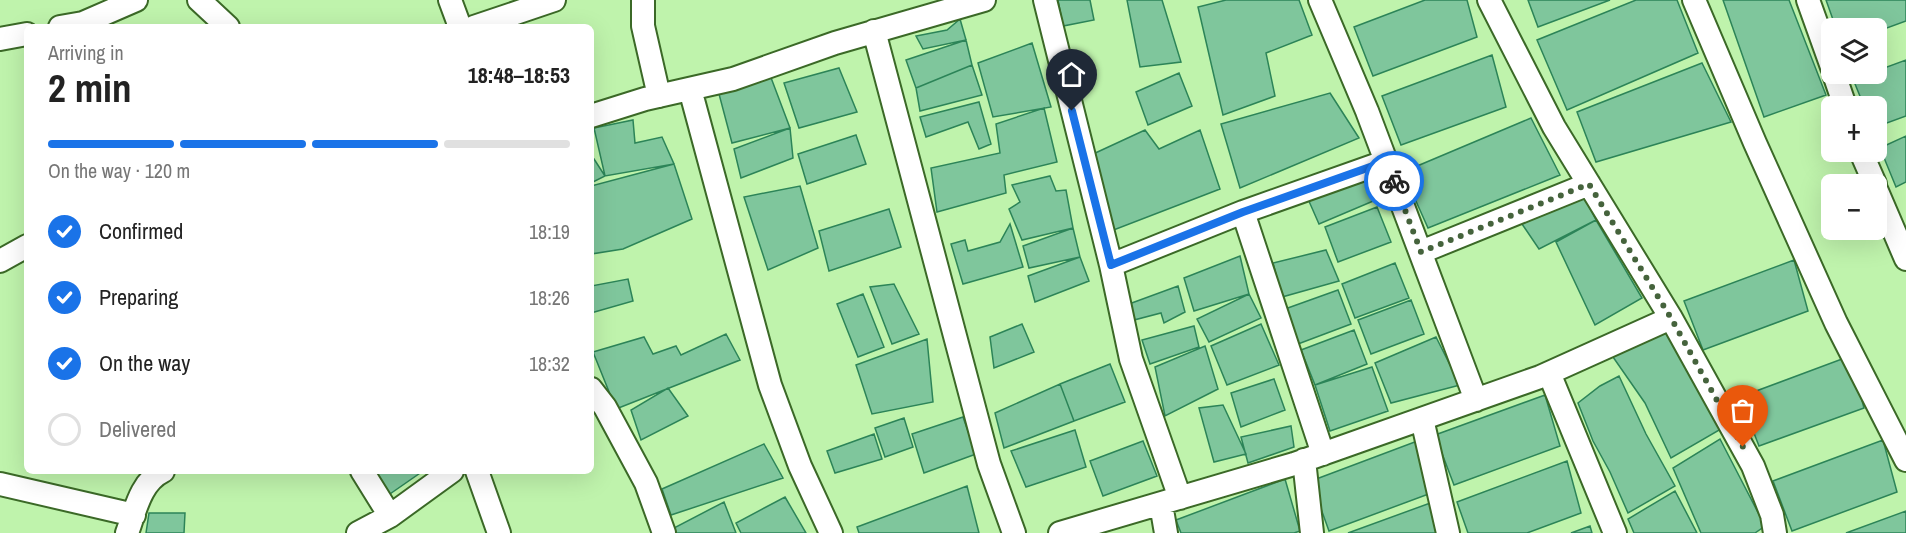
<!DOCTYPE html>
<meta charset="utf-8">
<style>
:root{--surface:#fff;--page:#f6f6f6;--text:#222;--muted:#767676;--line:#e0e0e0;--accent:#1a73e8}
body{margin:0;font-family:"Archivo Narrow",sans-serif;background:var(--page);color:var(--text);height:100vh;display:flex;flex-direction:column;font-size:22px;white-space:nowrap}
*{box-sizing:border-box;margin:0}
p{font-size:20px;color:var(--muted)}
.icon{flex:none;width:33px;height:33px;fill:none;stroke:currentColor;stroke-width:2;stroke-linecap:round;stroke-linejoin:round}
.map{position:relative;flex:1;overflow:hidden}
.drawer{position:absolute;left:24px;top:24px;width:570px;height:450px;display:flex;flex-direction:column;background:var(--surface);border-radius:9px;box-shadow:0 6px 24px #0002}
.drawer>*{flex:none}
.tools{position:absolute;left:1821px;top:18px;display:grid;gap:12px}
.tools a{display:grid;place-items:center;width:66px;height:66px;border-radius:9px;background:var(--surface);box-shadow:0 6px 24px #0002;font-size:30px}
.pin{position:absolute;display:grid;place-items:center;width:51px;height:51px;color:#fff;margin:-62px -26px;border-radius:50% 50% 50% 0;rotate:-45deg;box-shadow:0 0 6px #0007}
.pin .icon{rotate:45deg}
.courier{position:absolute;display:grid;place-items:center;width:60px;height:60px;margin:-30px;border:4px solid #1a73e8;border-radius:50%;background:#fff;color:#222;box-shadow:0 2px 8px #0007}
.summary em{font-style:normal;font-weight:700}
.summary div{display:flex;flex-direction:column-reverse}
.summary{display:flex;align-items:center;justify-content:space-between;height:102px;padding:0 24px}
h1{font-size:39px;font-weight:700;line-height:45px}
.bar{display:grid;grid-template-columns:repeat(4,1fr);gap:9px 6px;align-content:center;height:72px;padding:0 24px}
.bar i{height:8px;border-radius:4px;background:var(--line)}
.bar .on{background:var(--accent)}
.bar p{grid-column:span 4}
ol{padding:0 24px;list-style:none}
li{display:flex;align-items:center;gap:18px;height:66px}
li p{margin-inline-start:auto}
li .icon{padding:6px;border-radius:50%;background:var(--accent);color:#fff;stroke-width:4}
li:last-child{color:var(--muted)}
li i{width:33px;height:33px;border:3px solid var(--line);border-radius:50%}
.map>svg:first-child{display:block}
.building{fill:#7fc69c;stroke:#2c8458;stroke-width:1.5}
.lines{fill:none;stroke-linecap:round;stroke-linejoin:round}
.street-casing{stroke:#3b6927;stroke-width:26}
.street{stroke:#fff;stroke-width:22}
.done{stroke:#45633c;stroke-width:6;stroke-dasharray:0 10.8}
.route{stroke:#1a73e8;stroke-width:8}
</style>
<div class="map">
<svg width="1906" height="533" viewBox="0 0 1906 533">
<rect width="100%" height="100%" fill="#bff3ac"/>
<!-- building -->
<path class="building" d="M1058,0h32l4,20 -31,6z
M1127,0h35l19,62 -41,5z
M1226,0h73l13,35 -46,18 9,43 -52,19 -25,-108z
M1425,0h42l10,37 -104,39 -19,-49z
M1528,0h82l-72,27z
M1636,0h41l21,53 -131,57 -30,-70z
M1723,0h66l37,95 -62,22z
M1826,0h80v21l-30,11v-4h-40z
M960,19l6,21 -43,9 -7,-13 31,-6z
M966,40l6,25 -56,23 -10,-28z
M1032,43l19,64 -58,10 -15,-54z
M1492,55l14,52 -105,38 -19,-49z
M1906,60v56l-30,11v-21h-12l-11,-27 16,-5h7v-3z
M1702,63l29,59 -135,40 -19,-50z
M972,65l10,30 -62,16 -4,-23z
M839,68l18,44 -58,16 -15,-45z
M1179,73l13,33 -44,19 -12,-33z
M770,75l20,53 -58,15 -13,-49z
M1330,93l29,45 -119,50 -19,-64z
M979,102l12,42 -12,5 -11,-27 -42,15 -6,-20z
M1044,108l13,54 -53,13 2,18 -69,19 -6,-44 69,-15 -4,-29z
M1531,118l29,57 -132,53 -25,-56z
M633,120l2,23 27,-6 12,27 -69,12 -11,-48z
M790,128l3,30 -52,20 -7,-29z
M1145,130l14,19 41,-19 20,59 -109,42 -20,-76z
M856,135l10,29 -59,20 -9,-30z
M1906,136v46l-10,5 -16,-39z
M594,159l11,17 -14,7v-23z
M674,164l18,55 -69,30 -32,5v-68z
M1379,171l6,25 -66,28 -11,-25z
M1050,176l6,15 10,-1 7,38 -51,12 -13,-31 11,-7 -8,-17z
M800,186l18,62 -50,22 -24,-73z
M1583,195l13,25 -57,29 -17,-25z
M1377,207l14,35 -53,20 -13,-35z
M889,209l12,38 -72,24 -10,-40z
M1596,220l46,78 -47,27 -39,-83z
M1010,224l13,43 -60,17 -12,-40 14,-4 3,11 32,-9z
M1073,228l7,29 -51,11 -6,-22z
M1326,250l13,31 -57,16 -9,-34z
M1240,256l9,38 -55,17 -10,-33z
M1080,257l9,24 -54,21 -7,-26z
M1794,260l14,51 -105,39 -19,-49z
M1395,263l14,35 -54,20 -13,-34z
M628,279l5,22 -42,12v-27z
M894,284l25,50 -27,10 -22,-57z
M1178,286l7,26 -21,11 -3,-10 -27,7 -5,-16z
M1338,290l13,34 -53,20 -13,-35z
M863,294l21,53 -26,10 -21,-53z
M1249,294l12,24 -52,24 -12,-23z
M1411,300l13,34 -53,20 -13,-34z
M1022,324l12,28 -40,16 -4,-31z
M1261,324l18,41 -52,20 -16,-39z
M1194,326l5,21 -49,17 -8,-24z
M1354,330l13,34 -52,21 -14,-35z
M1666,330l55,99 -50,29 -26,-55 -32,-46z
M726,334l14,26 -124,49 -23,-57 51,-15 9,17 23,-8 5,9z
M1436,337l24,48 -69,18 -16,-40z
M927,339l6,63 -61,12 -16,-49z
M1205,346l13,43 -53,27 -10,-49z
M1850,356l14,52 -105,38 -19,-49z
M1110,364l15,38 -51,19 -14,-37z
M1372,367l16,44 -58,20 -15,-46z
M1619,376l27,58 29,52 -47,27 -18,-41 -17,-31 -15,-38 22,-17z
M1274,379l11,31 -44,17 -10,-34z
M1060,384l14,37 -70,27 -9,-35z
M668,388l20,28 -47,24 -10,-30z
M1545,395l15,51 -106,39 -19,-50z
M1223,405l23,49 -32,8 -15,-54z
M963,417l13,37 -52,19 -12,-39z
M904,418l9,29 -28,10 -10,-29z
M1291,426l3,21 -46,16 -7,-26z
M1075,430l11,37 -60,20 -15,-36z
M874,434l8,25 -47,14 -8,-22z
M1720,439l45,87 -10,7h-54l-28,-65z
M1420,440l14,52 -105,39 -18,-50z
M1883,440l14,52 -105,39 -19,-50z
M1143,441l14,35 -54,20 -13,-35z
M764,444l19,34 -112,37 -9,-26z
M1567,461l14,52 -54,20h-59l-11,-31z
M373,471h50l-36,25z
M1285,479l15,52 -6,2h-113l-5,-13z
M967,486l12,47h-120l-2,-6z
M1675,491l22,42h-63l-6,-14z
M785,497l21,36h-65l-5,-10z
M724,502l12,31h-62l-2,-4z
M1433,502l9,31h-94z
M1906,511v22h-60z
M149,513h36l-1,20h-38z
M1590,526l2,7h-21z"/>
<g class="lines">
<defs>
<path id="street" d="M199,0l29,27
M450,0l10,27
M643,0v26l16,70
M1045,0l66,265 20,94 49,139
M1320,0l47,111 109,289
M1489,0l65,127 117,191 82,148 19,49 3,18
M1694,0l61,143 81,180 70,137
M1808,0l24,67
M60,27l23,-4 53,-23
M474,27l80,-27
M874,31l115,433 25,69
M0,39l27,-5
M1834,74l11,32
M690,89l80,296 30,81 31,67
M591,116l54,-17 88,-20 102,-36 149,-43
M1861,152l14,32
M1876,189l30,70
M1243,212l80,242
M1421,252l168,-68
M0,261l27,-15
M1111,265l132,-53 144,-51
M1549,373l66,160
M591,389l14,18 41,76 18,50
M1422,419l26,114
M1304,460l8,73
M362,471l28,45
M477,471l22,62
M0,484l134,31
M1161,504l5,29
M127,533c8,-21 13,-51 36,-62
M358,533l32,-17 62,-45
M1060,533l234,-69 246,-87 131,-59"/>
</defs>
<!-- street casing -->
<use href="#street" class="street-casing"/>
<!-- street -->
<use href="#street" class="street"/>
</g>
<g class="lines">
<!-- done -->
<path class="done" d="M1394,181l27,71 168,-68 82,134 72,129"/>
<!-- route -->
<path class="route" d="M1072,111l39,154 132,-53 144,-51 7,20"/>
</g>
</svg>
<div class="tools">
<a><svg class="icon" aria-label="layers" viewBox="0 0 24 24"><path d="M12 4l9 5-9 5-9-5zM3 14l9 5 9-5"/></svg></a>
<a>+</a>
<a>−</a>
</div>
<div class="pin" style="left:1743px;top:447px;background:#ea580c"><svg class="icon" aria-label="bag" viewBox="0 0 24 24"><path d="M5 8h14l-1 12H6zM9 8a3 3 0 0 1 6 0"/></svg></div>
<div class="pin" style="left:1072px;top:111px;background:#1f2937"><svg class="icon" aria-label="home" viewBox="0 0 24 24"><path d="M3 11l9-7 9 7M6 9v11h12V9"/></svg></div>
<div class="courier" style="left:1394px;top:181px"><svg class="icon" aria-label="bike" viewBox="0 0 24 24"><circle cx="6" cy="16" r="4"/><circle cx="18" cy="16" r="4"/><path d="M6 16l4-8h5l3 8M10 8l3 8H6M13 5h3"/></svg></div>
<section class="drawer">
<div class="summary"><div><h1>2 min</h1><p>Arriving in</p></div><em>18:48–18:53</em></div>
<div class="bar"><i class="on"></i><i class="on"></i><i class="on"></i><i></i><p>On the way · 120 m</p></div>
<ol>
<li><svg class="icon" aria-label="check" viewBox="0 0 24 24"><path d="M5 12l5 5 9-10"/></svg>Confirmed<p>18:19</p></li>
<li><svg class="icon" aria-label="check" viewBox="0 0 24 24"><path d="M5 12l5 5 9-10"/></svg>Preparing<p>18:26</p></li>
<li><svg class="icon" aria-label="check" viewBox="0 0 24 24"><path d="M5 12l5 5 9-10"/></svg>On the way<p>18:32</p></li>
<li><i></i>Delivered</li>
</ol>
</section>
</div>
